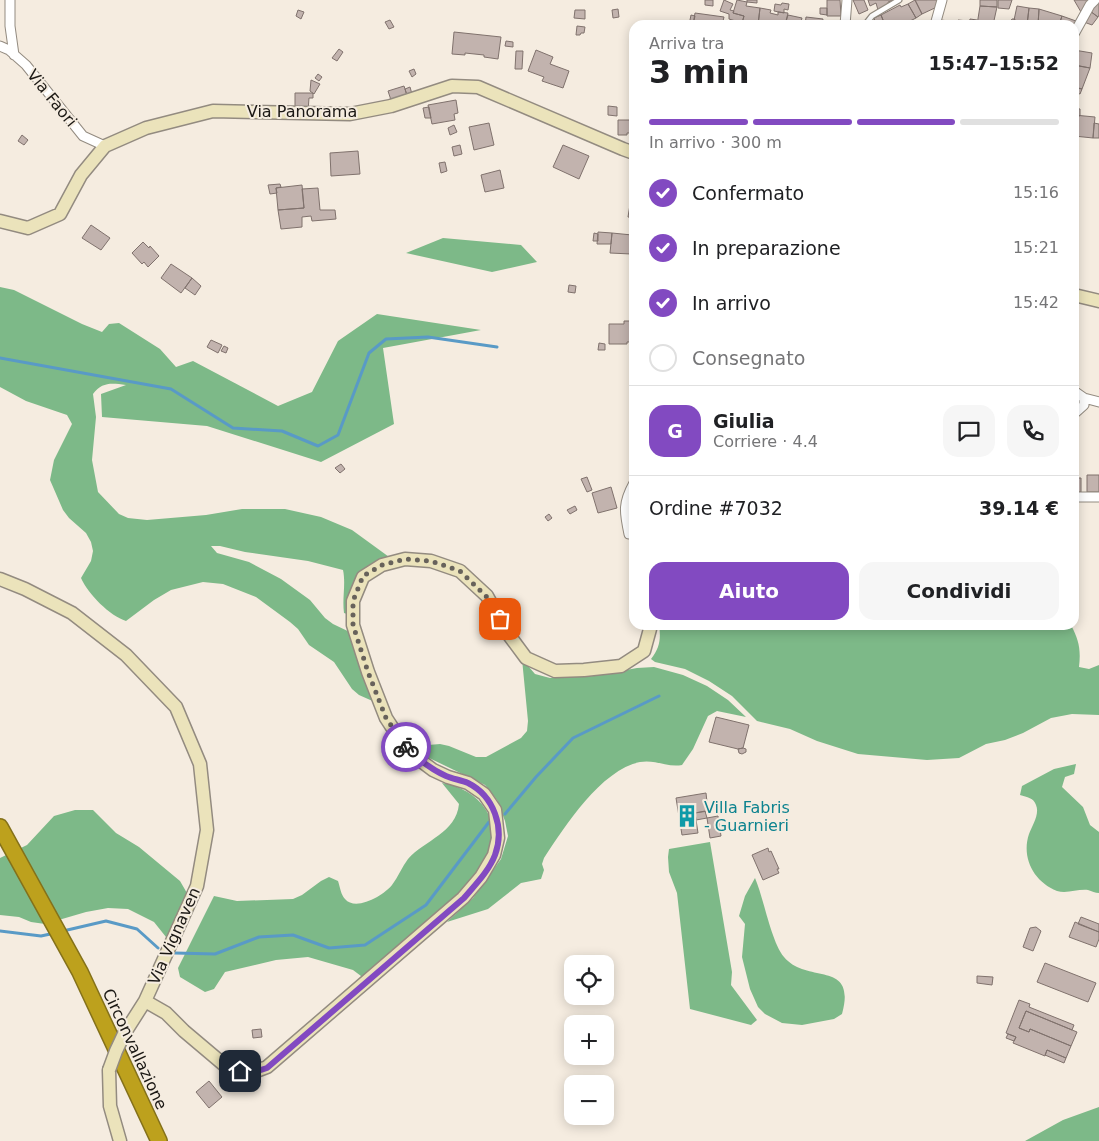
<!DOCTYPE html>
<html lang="it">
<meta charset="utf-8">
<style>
:root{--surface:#fff;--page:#f6f6f6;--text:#202124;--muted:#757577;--line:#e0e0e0;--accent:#824ac1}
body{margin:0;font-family:"DejaVu Sans",sans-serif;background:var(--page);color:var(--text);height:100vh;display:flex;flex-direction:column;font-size:19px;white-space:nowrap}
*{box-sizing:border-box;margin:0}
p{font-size:16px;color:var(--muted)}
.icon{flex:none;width:28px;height:28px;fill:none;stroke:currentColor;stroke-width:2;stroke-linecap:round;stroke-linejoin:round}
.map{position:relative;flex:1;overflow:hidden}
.panel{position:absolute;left:629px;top:20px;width:450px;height:610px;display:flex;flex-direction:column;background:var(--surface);border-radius:15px;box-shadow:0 2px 12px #0003}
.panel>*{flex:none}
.fabs{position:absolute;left:564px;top:955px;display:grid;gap:10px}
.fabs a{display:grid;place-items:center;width:50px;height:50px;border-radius:10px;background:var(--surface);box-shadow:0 2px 12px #0003;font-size:25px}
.pin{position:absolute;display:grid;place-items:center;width:42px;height:42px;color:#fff;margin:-21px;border-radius:10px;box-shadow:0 2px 8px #0006}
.courier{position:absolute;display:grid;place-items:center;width:50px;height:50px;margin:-25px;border:4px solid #824ac1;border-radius:50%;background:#fff;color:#222;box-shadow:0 1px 6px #0007}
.head em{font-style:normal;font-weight:700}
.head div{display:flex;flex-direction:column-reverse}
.head{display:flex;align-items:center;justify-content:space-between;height:85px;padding:0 20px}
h1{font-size:32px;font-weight:700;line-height:38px}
.bar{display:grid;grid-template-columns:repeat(4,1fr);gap:8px 5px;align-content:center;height:60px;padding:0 20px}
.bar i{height:6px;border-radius:4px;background:var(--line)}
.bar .selected{background:var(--accent)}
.bar p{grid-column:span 4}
.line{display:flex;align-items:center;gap:12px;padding:0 20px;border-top:1px solid var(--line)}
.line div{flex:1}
.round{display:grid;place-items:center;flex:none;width:52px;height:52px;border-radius:15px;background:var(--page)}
ol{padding:0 20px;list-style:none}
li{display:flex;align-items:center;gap:15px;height:55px}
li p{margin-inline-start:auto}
li .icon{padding:5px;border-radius:50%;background:var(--accent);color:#fff;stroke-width:4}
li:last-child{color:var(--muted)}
li i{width:28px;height:28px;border:2px solid var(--line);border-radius:50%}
.button{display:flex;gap:10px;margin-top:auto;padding:10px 20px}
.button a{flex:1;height:58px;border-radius:15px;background:var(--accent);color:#fff;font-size:20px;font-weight:700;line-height:58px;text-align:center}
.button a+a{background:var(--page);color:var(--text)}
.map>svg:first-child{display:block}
.forest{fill:#7db988}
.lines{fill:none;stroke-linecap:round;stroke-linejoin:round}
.stream{stroke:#599ac6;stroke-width:3}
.building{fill:#c2b3ae;stroke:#80726d}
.lane-casing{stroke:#938b80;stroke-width:7}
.street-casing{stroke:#938b80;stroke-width:11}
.secondary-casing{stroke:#938b80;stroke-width:15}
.highway-casing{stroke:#84711a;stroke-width:18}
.lane{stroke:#fff;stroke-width:4.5}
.street{stroke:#fff;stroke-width:9}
.secondary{stroke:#ebe3bb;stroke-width:12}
.highway{stroke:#bda11d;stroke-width:15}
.secondary-bridge-casing{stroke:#938b80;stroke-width:15;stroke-linecap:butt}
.secondary-bridge{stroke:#ebe3bb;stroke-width:12}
.done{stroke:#67625b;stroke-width:5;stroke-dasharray:0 9}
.route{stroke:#824ac1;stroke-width:6}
.labels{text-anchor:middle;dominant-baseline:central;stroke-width:4;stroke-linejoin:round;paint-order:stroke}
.street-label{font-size:16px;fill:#1b1814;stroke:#f5ece0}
.culture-label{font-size:16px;fill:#0d838f;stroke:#f5ece0;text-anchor:start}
</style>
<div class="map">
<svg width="1099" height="1141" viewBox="0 0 1099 1141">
<rect width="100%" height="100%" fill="#f5ece0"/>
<!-- forest -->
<path class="forest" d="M443,238l78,7 16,17 -45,10 -86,-19z
M0,287l14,3 68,34 20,8 7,-8 10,-1 41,26 16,18 17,-6 85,45 34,-14 26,-51 39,-27 104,16 -98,18 11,76 -73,38 -114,-36 -105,-9 -1,-23 25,-9c-15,-2 -24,-3 -33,9l3,23 -4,43 6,32 21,22 9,4 19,2 59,-5 36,-6h43l36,8 31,13 44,32 -24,8 -19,46 -9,-3c-2,-15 2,-29 -1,-43l-35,-9 -63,-9 -25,-6h-9l6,7 32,9 32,17 29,21 15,18 8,6 23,11 21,68 -18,-8 -7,-6 -18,-27 -25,-17 -11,-16 -8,-7 -34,-25 -33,-13 -20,-2 -32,8 -17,10 -28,21c-16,-5 -38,-27 -45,-43l10,-17 2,-10 -2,-9 -5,-9 -17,-15 -6,-8 -13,-30 4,-20 18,-36 -5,-9 -41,-14 -26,-14z
M659,625h412c8,15 10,25 8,42l10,2 10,-4v50l-27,-1 -21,4 -28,15 -18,7 -19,4 -27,14 -32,2 -69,-6 -41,-13 -27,-12 -33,-8 -25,-25 -23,-15 -24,-12 -30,-7 -4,-3c9,-11 10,-21 8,-34z
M522,659l13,15 15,4 44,-2 43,-8 17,-1 29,8 24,11 21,14 18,17 -29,-6 -9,5 -15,33 -11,16c-14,3 -27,-6 -42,-3 -39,8 -75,64 -96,96l-2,6 2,6 -3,9 -20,4 -33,26 -41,13 26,-24 28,-39 7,-23 -3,-15 -8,-21 -12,-15 -62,-30 -16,-11 10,2 23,-2 9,2 27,11h10l35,-19 6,-7 1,-10z
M1076,764l-2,10 -9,3 -3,10 21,20 7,18 9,7v61c-4,0 -7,-2 -11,-3 -11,-1 -21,4 -31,1 -23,-9 -36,-33 -28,-57 3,-8 11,-20 7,-29 -2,-7 -9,-8 -16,-10l2,-9 32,-17z
M442,783c18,3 34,11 44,27 10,16 8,37 -1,54 -4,7 -12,14 -17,20 -32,37 -72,69 -108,102l1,-10 -8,-6 -45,-13 -32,3 -51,12 -11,17 -9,3 -25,-15 -2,-9 36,-72 23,5 56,-2 9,-4 19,-14 8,-4 9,4c2,6 3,14 7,18 11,13 39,-4 47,-14 6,-8 10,-18 16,-26 17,-19 48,-26 51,-55z
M75,810h18l23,23 23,14 41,34 11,19 -21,42 -16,-20 -26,-13 -20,-1 -22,4 -41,12 -14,-2 -12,-5 -19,-2v-57l27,-13 27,-29z
M710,842l22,130 -1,13 26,35 -6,5 -61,-16 -13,-116 -8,-21 -1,-15 1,-8z
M755,878c9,21 16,63 29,79 23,28 73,2 58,57l-8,5 -32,6 -20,-2 -17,-9 -7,-7 -8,-18 -8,-32 3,-33 -6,-8 6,-20z
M1099,1107v34h-74l38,-21z"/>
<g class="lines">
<!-- stream -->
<path class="stream" d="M0,358l171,31 62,39 49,3 36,15 20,-11 31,-82 17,-14 42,-2 69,10
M505,814l31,-37 37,-39 86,-42
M0,931l41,5 14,-3
M63,931l43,-10 31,8 21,19
M175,953l40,1 44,-17 34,-2 36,13 36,-3 61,-40 63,-83"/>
</g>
<!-- building -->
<path class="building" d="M705,0h8v6l-8,-1z
M724,0l9,4 -3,6 4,1 -1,2 11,3 -2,7 -13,-4v-5l-9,-3z
M737,0l10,2 -1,4 14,2 -2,17 -16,-2 2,-7 -11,-3z
M747,0h10v3l-10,-1z
M827,0h13l1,16h-14z
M853,0h11l4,10 -9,4z
M868,0h26l-6,2 1,3 -11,5 -2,-7 -6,3z
M915,0l7,14 -6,4 -8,-14z
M915,0h22l2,6 -17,8z
M980,0h17v7l-17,-1z
M998,0h14l-3,9 -11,-1z
M1074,0h17l-10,12z
M1099,1v14l-1,2 -8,-6z
M782,3l7,1 -1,6 -4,-1v4l-10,-2 1,-7 6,1z
M908,4l8,14 -14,7h-17l-4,-10 19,-10 1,2z
M980,6l17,1 -4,18h-19h3z
M1017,6l12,2 -2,17h-14z
M760,8l11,2 -1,3 8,2v-3l10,1 -3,12h-27z
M820,8h7v7l-7,-1z
M1029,8l10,1 -1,16h-11z
M618,9l1,8 -6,1 -1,-8z
M1039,9l23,7 -3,9h-21z
M298,10l6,2 -3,7 -5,-3z
M575,10h10v9l-11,-1z
M1090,11l8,6 -6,8 -8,-3z
M695,13l29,4 -2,8h-29z
M691,15l4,1 -2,9h-4z
M788,15l14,3 -2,7h-15z
M881,15l4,10h-11l2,-1 -2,-6z
M1062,16l14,5 -2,6v-2h-15z
M806,17l17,2 -1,6h-17z
M970,19l7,1v5l-8,-1z
M1012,19h3l-2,6 -4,-1z
M390,20l4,7 -5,2 -4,-7z
M940,20l10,1v4h-10z
M958,20l10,1v4h-11z
M577,26l8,1 -1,6h-3l-1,2h-4z
M454,32l47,5 -3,22 -14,-2v-2l-19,-2v2l-13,-1z
M506,41l7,1v5l-8,-1z
M339,49l4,3 -6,9 -5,-3z
M536,50l17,7 -3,7 19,7 -6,17 -21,-7 2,-4 -16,-6z
M1074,50l18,3 -2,15 -16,-3z
M516,51h7l-1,18h-7z
M1074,65l16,3 -8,21 -8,-2z
M414,69l2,5 -4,3 -3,-6z
M318,74l4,3 -3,4 -4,-3z
M311,80l9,4 -6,10 -4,-3z
M404,86l4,12 -16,5 -4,-12z
M410,87l2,7 -5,2 -2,-7z
M1074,87l8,2 -2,5 -6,-2z
M295,93h18v5h-4l-1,13h-13z
M456,100l2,13 -4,1 1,6 -23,4 -4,-19z
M608,106l9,1v9l-9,-1z
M429,107l2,11h-6l-2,-10z
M1074,108l6,1v7l-6,-1z
M1074,115l21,2 -2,21 -19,-2z
M618,120h16v13h-7v2h-9z
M489,123l5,22 -20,5 -5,-23z
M1094,123l5,1v14h-6z
M454,125l3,7 -7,3 -2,-7z
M22,135l6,5 -4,5 -6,-4z
M460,145l2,9 -8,2 -2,-9z
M563,145l26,11 -10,23 -26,-12z
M358,151l2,23 -29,2 -1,-23z
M445,162l2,9 -6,2 -2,-10z
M500,170l4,18 -19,4 -4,-17z
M280,184l1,3 -5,1 1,5 -7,1 -2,-9z
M302,185l2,23 -26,2 -2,-22z
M318,188l2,22h15l1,9 -24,2 -1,-5 -9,1v10l-21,2 -3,-19 26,-2 -2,-19z
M632,192h2v26l-6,-1z
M91,225l19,13 -9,12 -19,-12z
M598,232l14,1 -1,11h-14z
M594,233l4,1v7h-5z
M612,233l20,2 -1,19 -21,-1z
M143,242l6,6 1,-2 9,10 -11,11 -4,-5 -2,2 -10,-11z
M171,264l21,14 -11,15 -20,-15z
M192,278l9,8 -6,9 -10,-7z
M569,285l7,1 -1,7 -7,-1z
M624,321h10v21h-7v2h-18v-20h15z
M211,340l11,5 -4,8 -11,-6z
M599,343l6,1v6h-7z
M224,346l4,2 -2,5 -5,-2z
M341,464l4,5 -5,4 -5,-5z
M1087,475h12v17h-12z
M587,477l5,13 -5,2 -6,-13z
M1074,478h7v14l-7,1z
M611,487l6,21 -19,5 -6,-20z
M575,506l2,4 -7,4 -3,-4z
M549,514l3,4 -4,3 -3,-4z
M716,717l33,8 -6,23 -5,1 -29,-7z
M743,748l3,1v3l-4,2 -3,-1 -1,-4z
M706,793l2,18 -13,2 3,20 -16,2 -6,-37z
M705,811l2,7 -11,2 -1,-7z
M718,816l3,20 -11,2 -3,-20z
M768,848l1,4 2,-1 8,18h-2l2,4 -16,7 -11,-25z
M1081,917l18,7v8l-21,-8z
M1075,922l24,10v7l-3,8 -27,-10z
M1036,927l5,4 -8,20 -10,-4 7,-19z
M1045,963l51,20 -8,19 -51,-20z
M977,976l16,1 -1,8 -15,-2z
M1019,1000l11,4 -1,3 45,18 -2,5 -46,-19 -7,17 10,4 1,-3 41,17 -5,12 -19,-8 -2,6 -32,-13 3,-6 -10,-4z
M1026,1011l51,21 -6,14 -41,-17 -1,3 -10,-4z
M261,1029l1,8 -9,1 -1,-8z
M1008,1034l8,3 -2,4 -8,-3z
M1047,1050l19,8 -2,5 -19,-8z
M209,1081l13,16 -13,11 -13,-16z"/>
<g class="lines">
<defs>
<path id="lane" d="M865,25l7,-9 27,-16"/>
<path id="street" d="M10,0v26l4,29
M845,25l2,-25
M935,25l7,-25
M1074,34l16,-29 5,-5
M0,46l9,4 17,15 57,71 22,10
M1074,391l10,7 15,4
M1074,414l10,-9v-7
M634,483c-11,20 -10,28 -5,51h5
M1074,497h25"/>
<path id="secondary" d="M0,221l28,7 32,-14 21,-39 24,-29 41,-18 67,-17 137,3 41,-8 61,-20 26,1 145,62 11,4
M1074,295l25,6
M0,579l25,10 47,24 54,42 50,52 24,57 7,66 -10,56 -52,115 -21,33
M145,1001l21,12 18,18 45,38 22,4 16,-6 196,-169 18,-21 13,-22 4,-17 -3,-28 -11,-16 -16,-11 -20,-6 -15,-7 -16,-12 -16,-17 -15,-23 -18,-46 -15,-47v-24l10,-24 19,-12 23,-6 26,2 29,10 27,25 19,35 20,27 29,13 29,-1 37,-4 23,-15 6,-22 -1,-4
M109,1070l1,36 10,35"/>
<path id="highway" d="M0,827l80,145 79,169"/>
</defs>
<!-- lane casing -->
<use href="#lane" class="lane-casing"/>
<!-- street casing -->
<use href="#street" class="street-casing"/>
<!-- secondary casing -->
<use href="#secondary" class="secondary-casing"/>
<!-- highway casing -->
<use href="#highway" class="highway-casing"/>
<!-- lane -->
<use href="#lane" class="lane"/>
<!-- street -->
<use href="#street" class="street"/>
<!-- secondary -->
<use href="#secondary" class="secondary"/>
<!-- highway -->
<use href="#highway" class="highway"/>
<defs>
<path id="secondary-bridge" d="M109,1070l7,-19 8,-17"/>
</defs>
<!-- secondary-bridge casing -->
<use href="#secondary-bridge" class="secondary-bridge-casing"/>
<!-- secondary-bridge -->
<use href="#secondary-bridge" class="secondary-bridge"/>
</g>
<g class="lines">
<!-- done -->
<path class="done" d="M406,747l-20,-29 -18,-46 -15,-47v-24l10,-25 19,-11 24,-6 25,2 29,10 26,25 14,23"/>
<!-- route -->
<path class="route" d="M240,1071l11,2 16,-5 197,-170c11,-13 25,-27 31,-43 10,-27 -1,-59 -27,-72 -7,-3 -15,-4 -22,-7 -16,-7 -28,-17 -40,-29"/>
</g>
<!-- icons -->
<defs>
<symbol id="building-bare" viewBox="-9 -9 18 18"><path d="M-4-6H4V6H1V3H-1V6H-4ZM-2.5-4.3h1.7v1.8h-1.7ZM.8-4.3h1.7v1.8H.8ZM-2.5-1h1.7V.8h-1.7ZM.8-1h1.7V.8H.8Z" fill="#0f9aa8" stroke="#f5ece0" stroke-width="2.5" paint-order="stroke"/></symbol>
</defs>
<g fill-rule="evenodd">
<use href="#building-bare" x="671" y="800" width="32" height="32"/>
</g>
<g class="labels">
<!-- street labels -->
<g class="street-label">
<text transform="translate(52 98) rotate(51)">Via Faori</text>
<text x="302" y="111">Via Panorama</text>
<text transform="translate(174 936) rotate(-66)">Via Vignaven</text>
<text transform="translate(135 1049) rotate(65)">Circonvallazione</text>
</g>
<!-- culture labels -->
<g class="culture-label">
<text x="704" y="807">Villa Fabris<tspan x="704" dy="18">- Guarnieri</tspan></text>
</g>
</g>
</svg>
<div class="fabs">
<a><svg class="icon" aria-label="locate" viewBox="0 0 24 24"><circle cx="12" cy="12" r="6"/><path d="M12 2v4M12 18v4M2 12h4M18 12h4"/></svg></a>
<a>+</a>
<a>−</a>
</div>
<div class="pin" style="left:500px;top:619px;background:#ea580c"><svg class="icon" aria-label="bag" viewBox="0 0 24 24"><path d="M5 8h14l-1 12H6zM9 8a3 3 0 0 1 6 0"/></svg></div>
<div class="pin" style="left:240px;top:1071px;background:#1f2937"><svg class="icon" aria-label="home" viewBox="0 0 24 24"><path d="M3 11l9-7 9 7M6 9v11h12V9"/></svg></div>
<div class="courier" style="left:406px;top:747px"><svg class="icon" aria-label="bike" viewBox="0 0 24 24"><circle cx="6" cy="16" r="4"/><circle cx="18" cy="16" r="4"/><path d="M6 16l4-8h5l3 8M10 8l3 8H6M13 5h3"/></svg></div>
<section class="panel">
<div class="head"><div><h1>3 min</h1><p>Arriva tra</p></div><em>15:47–15:52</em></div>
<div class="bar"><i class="selected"></i><i class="selected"></i><i class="selected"></i><i></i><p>In arrivo · 300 m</p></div>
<ol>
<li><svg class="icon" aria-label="check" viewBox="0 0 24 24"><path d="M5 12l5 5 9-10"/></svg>Confermato<p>15:16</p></li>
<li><svg class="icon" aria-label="check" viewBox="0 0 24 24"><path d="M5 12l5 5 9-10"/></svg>In preparazione<p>15:21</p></li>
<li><svg class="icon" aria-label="check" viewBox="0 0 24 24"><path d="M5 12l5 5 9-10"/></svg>In arrivo<p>15:42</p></li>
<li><i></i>Consegnato</li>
</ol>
<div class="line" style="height:90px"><b class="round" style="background:var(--accent);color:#fff">G</b><div><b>Giulia</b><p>Corriere · 4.4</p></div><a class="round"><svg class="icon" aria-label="chat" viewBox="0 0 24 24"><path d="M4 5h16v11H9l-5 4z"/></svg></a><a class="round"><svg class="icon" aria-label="phone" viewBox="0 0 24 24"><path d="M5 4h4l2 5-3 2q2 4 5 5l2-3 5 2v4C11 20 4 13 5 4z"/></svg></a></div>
<div class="line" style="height:65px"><div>Ordine #7032</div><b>39.14 €</b></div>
<div class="button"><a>Aiuto</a><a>Condividi</a></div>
</section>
</div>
